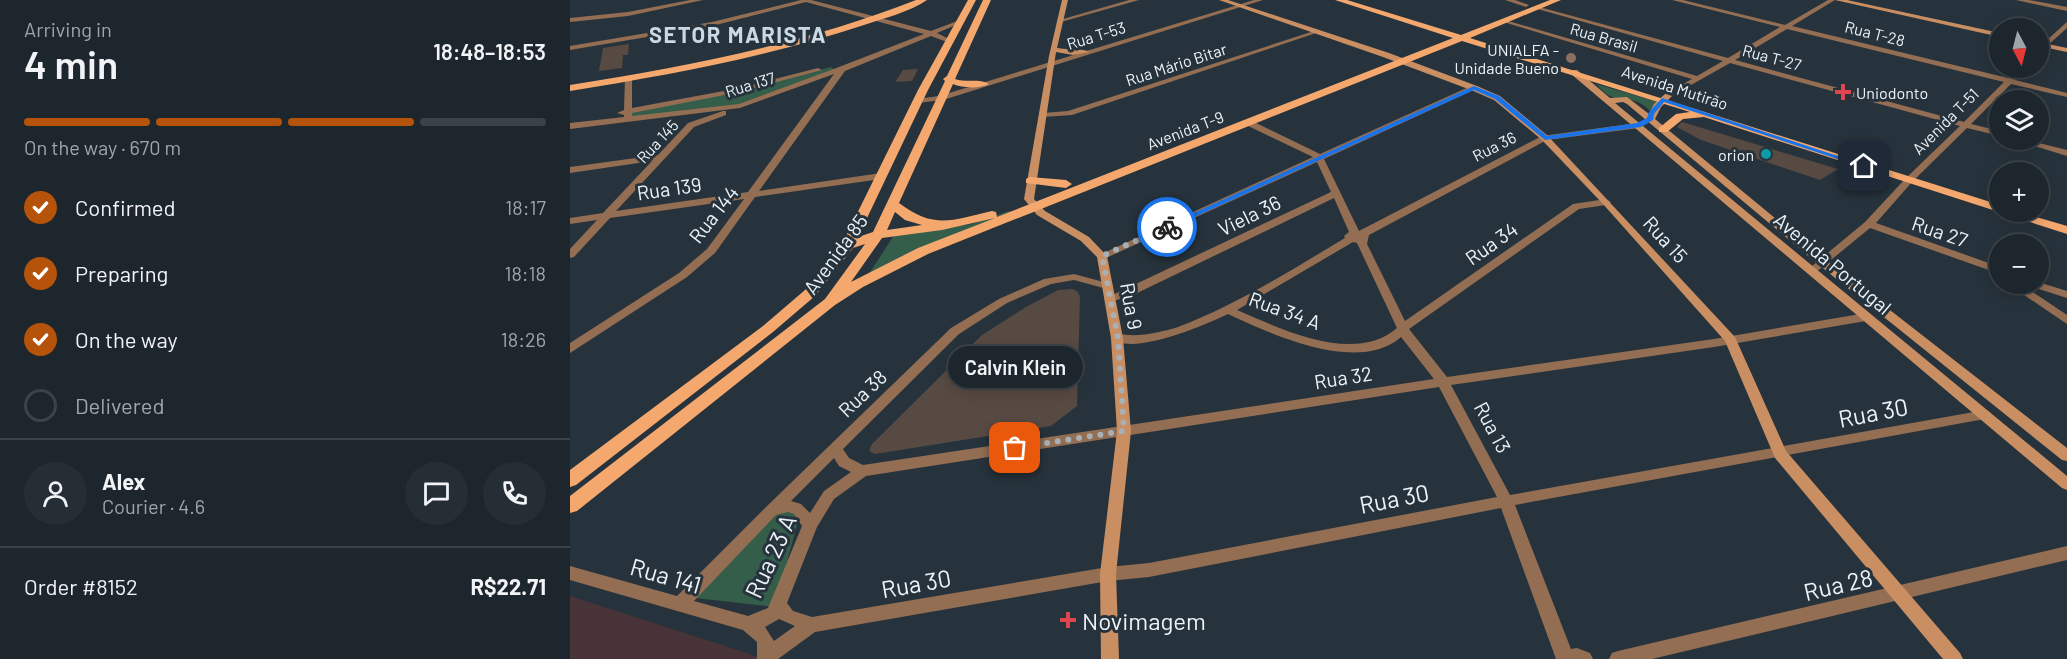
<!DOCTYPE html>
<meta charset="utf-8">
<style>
:root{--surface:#1d262d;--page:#252e35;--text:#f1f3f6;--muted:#a0a5aa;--line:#3b4349;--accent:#b45309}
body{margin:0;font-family:Barlow,sans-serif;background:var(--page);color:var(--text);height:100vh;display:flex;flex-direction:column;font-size:22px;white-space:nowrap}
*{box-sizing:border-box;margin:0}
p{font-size:20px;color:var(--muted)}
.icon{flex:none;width:33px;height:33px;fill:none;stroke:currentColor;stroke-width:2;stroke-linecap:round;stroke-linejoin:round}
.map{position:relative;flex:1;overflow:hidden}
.panel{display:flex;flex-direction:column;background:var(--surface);width:570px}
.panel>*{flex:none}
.needle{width:39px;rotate:173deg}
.tools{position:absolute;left:1419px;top:18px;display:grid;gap:12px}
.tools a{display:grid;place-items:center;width:60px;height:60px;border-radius:50%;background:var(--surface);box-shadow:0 3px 15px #0003,0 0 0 2px var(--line);font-size:30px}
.pin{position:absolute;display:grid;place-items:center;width:51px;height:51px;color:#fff;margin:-26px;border-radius:12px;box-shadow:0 3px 9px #0006}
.courier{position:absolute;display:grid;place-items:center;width:60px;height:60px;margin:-30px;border:4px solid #1a73e8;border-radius:50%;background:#fff;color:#222;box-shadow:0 2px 8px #0007}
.bubble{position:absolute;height:42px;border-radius:21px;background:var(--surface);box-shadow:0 3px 15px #0003,0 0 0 2px var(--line);font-size:20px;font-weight:600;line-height:42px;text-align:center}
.overview em{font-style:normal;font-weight:600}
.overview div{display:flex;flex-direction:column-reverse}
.overview{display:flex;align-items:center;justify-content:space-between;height:102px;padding:0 24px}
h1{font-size:39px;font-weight:600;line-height:45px}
.bar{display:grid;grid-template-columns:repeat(4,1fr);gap:9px 6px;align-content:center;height:72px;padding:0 24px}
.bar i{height:8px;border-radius:4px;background:var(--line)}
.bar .current{background:var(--accent)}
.bar p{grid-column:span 4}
.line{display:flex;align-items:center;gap:15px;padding:0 24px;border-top:2px solid var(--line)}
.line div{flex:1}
.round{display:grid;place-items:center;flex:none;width:63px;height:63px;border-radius:32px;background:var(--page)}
ol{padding:0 24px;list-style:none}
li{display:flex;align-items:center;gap:18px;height:66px}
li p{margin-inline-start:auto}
li .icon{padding:6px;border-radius:50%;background:var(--accent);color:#fff;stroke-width:4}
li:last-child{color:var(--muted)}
li i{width:33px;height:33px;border:3px solid var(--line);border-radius:50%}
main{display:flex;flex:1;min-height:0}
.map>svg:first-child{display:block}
.education{fill:#473338}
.green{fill:#345d4a}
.building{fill:#574a42}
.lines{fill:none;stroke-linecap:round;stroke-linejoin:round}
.street{fill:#936e53;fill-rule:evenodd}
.secondary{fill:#c98f63;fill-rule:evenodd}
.primary{fill:#f4a86e;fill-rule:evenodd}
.route{fill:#1a73e8}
.done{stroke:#a7b0b7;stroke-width:6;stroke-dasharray:0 10.8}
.education-dot{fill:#8d6e63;stroke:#27333c;stroke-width:2}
.health-dot{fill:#e0444e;stroke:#27333c;stroke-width:2}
.culture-dot{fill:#0f9aa8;stroke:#27333c;stroke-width:2}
.labels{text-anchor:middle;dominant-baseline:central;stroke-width:6;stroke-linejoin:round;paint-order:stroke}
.far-street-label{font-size:16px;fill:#ecf3f9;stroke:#27333c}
.far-poi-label{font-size:16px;fill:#ecf3f9;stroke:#27333c;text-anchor:end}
.street-label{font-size:20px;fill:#ecf3f9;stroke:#27333c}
.far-district-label{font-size:22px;font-weight:bold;letter-spacing:1.5px;fill:#cad9e4;stroke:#27333c}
.near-street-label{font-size:24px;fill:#ecf3f9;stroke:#27333c}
.near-poi-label{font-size:24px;fill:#ecf3f9;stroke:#27333c;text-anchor:start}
</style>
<main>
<section class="panel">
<div class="overview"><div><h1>4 min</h1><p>Arriving in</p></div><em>18:48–18:53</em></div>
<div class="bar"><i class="current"></i><i class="current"></i><i class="current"></i><i></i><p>On the way · 670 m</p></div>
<ol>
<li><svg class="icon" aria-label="check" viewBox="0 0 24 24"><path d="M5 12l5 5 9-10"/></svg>Confirmed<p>18:17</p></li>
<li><svg class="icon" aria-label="check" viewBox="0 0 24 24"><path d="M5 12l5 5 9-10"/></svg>Preparing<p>18:18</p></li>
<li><svg class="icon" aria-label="check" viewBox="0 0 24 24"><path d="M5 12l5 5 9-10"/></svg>On the way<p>18:26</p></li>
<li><i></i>Delivered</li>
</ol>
<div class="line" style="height:108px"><a class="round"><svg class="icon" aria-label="person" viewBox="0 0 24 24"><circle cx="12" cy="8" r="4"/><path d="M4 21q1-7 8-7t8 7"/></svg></a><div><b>Alex</b><p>Courier · 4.6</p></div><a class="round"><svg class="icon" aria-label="chat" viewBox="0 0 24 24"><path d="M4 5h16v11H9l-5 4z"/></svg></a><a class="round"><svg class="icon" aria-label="phone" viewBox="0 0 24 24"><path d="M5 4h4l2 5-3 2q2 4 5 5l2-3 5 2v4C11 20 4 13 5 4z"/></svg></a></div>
<div class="line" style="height:78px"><div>Order #8152</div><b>R$22.71</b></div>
</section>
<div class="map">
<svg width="1497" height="659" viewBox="0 0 1497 659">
<rect width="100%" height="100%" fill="#27333c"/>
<!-- education -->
<path class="education" d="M0,596l189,61 -1,2h-188z"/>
<!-- green -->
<path class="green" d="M261,67l3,3 -94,35 -112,14 4,-7 112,-22z
M1026,84l62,18 -8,9c-13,-13 -18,-10 -34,-13 -8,-1 -15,-9 -20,-14z
M439,211l2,2 -144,64 27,-42 78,-11z
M222,509l6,12 -23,86 -80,-9 84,-87z"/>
<!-- building -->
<path class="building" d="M59,44l-1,11h-5l-1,13 -23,3 4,-23z
M348,69l-6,12 -17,1 8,-12z
M1112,122l156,47 -18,11 -119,-40 -24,-13z
M503,289l5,3 2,5 -3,109 -26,20 -176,28 -6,-3 3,-7 110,-109 44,-28 32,-17z"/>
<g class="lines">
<!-- street -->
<path class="street" d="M120,0h13l-75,16 -58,6v-4l58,-6z
M231,0h10l120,31 29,-11 5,1 -28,12 14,7v2h-4l-16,-6 -86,35 -86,120 122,-18 5,3 -5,3 -126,18 -40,56 -28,24 -117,76v-10l109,-70 28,-24 37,-50 -134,19 -36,39 -4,1v-9l27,-29 -27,4v-6l33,-5 49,-52 -82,12v-6l88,-12 30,-32 35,-12h3v4l-32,12 -78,84 132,-19 86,-118 -94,34 -170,21v-6l54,-6v-2l-7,-2 7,-3 1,-33 7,2v29l108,-20 78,-20 4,2 -82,22 -108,21v3l107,-12 100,-37 85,-33 -118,-32 -94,24 -142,24v-4l142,-24z
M559,0h10l-78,22 -5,-1z
M684,0h9l-320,100 -26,3 -4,-2 4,-2 22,-3z
M935,0h10l14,5 -3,2z
M1102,0h11l102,25 43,-25h7l-43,26 216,52 11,-10h7l-11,12 52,13v4l-56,-13 -40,40 29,7v5l-33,-8 -55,54 -36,41 124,44v7l-130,-46 -55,45 -4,1 -5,-3 59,-49 41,-44 54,-52 -230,-63 -62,35h-3v-4l27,-15 -192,-58 5,-1 192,56 26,-15 -189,-53 5,-1 189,51 52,-31zM1217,29l217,53 -40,40 -229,-62z
M1446,0h13l38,7v4z
M1497,22v6l-29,26v-6z
M744,31l5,1 -247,83 -29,2 -4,-2 4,-2 25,-2z
M901,86l7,2 -154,71 35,72 183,-95 95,-13 14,-6 4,2 -16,9 -92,12 -178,95 -2,9 38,77 168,-117 33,-5 5,3 -5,3 -27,4 -170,120 38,48 267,-38 152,-26 6,4 -6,4 -152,26 -263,38 59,110 475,-85 5,2 2,3 -2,3 -475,87 56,144 6,-1 13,5 3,6h-37l-55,-151 -352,69 -41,4 -293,51 -37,27h-21v-17l-14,-12 -173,-50v-14l107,30 89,-89 185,-179 48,-29 45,-20 30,-5 37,10 2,2 -6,3 -33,-9 -23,4 -44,19 -48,31 -116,115 6,9 14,7 571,-86 -33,-42c-43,38 -130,-3 -173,-23 -23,11 -97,43 -117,24 5,-5 10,-4 17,-3 17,1 33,-3 50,-8 59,-22 113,-57 167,-89l-1,-2 5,-4 -15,-34 -201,97 -23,7 -6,-3 227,-107 -14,-30 -211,96h-8l-1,-2 216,-99 -67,-32v-4h6l68,33zM783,242l4,1 40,85c-43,37 -116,1 -160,-18zM869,387l58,110 -348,66 -41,4 -296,50 -19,-6 -6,-8 30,-76 17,-28 32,-23zM264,458l5,8 12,6 -27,19 -14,22 -9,-9 -10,-3zM218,512l6,2 8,12 -34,82 -20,8 -54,-15 82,-86zM209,619l16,7 -21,15 -9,-14z
M1445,140h12l40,10v6z
M1468,282l29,9v7l-37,-12 -2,-2h10z
M1438,284h13l46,31v9z
M1497,546v14l-415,99h-43l3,-6 6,-2z"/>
<!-- secondary -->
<path class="secondary" d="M492,0h6l-11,48c10,2 25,0 33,4l-17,3 -17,-3 -22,147 11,12 44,26 18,19 16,82 8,93 -15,143 3,85h-18l-1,-85 17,-143 -6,-93 -14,-81 -16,-16 -44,-26 -13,-16 25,-143z
M649,0h9l161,53 88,33 23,10 48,40 187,201 51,114 174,202 3,6h-20l-168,-201 -50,-117 -122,-137 -61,-64 -48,-40 -23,-10 -88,-33z
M1265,0h12l153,33v4z
M1468,42l29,6v4l-29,-6z
M1001,70h6l33,28 17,-1 22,17 5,-10 11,-10h6l1,2 -11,11 -6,12 172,142 240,187v13l-5,-1 -243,-195 -192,-161 -4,-2 -8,1 452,373v14l-5,-2 -491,-414z"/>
<!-- primary -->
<path class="primary" d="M346,0h11c-17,12 -43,18 -63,25 -96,32 -195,50 -294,66v-6c118,-19 234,-41 346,-85z
M398,0h8l-48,90 -70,147 15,-5 72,-151 -2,-2 4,-3 36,-76h8l-36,79c11,4 25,-1 34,5 -9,5 -27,4 -36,0l-54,119c36,27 53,17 93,8l4,1 1,5 456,-179 -118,-38h12l114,35 89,-35h11l-91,38 530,167v7h19l48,14v8l-363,-117 -21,2 -16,13h-8v-4l17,-14 14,-2 -228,-71 -534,213 -65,33 -28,18 -258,206 -7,2v-17l255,-197 40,-55 -12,4 -38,48 -42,36 -197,153 -6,2v-17l193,-144 42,-36 37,-46 76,-154zM325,212l10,8 17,5 -35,5zM425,218l-77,30 -67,34 31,-44 60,-8z
M460,177l36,3 6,4 -6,4 -40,-5v-4z"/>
</g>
<!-- route -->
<path class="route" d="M904,86l25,10 48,40 90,-13 10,-5 2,-6 13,-14 206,68 -6,1 -198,-65 -10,12 -1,6 -12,7 -96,13 -50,-41 -21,-9 -304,138 -7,-1z"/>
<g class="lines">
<!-- done -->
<path class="done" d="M445,448l109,-17 -6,-93 -16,-82 65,-29"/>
</g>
<!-- markers -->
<circle class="education-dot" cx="1001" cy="58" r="6"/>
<g class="health-dot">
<path d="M1270 83h6v6h6v6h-6v6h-6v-6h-6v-6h6z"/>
<path d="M495 611h6v6h6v6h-6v6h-6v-6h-6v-6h6z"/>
</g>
<circle class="culture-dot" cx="1196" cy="154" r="6"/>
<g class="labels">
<!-- far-street labels -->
<g class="far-street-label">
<text transform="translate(1305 33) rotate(14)">Rua T-28</text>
<text transform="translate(526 35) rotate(-17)">Rua T-53</text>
<text transform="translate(1034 37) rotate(16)">Rua Brasil</text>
<text transform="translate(1202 57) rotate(15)">Rua T-27</text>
<text transform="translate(606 64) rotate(-18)">Rua Mário Bitar</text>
<text transform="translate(180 84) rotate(-17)">Rua 137</text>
<text transform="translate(1105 87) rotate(18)">Avenida Mutirão</text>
<text transform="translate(1375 121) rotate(-45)">Avenida T-51</text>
<text transform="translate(615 130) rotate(-21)">Avenida T-9</text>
<text transform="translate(87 141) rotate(-47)">Rua 145</text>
<text transform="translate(924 146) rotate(-27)">Rua 36</text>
</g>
<!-- far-poi labels -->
<g class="far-poi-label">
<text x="989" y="49">UNIALFA -<tspan x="989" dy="18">Unidade Bueno</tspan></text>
<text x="1286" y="92" text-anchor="start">Uniodonto</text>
<text x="1184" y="154">orion</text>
</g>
<!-- street labels -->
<g class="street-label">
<text transform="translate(99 188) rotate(-8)">Rua 139</text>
<text transform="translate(143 214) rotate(-52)">Rua 144</text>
<text transform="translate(679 215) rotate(-26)">Viela 36</text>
<text transform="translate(1370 231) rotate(19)">Rua 27</text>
<text transform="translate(1096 239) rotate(48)">Rua 15</text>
<text transform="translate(921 243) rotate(-35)">Rua 34</text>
<text transform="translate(265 254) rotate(-54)">Avenida 85</text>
<text transform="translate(1263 263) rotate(40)">Avenida Portugal</text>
<text transform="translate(562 306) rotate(80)">Rua 9</text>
<text transform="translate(715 310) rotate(20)">Rua 34 A</text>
<text transform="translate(773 377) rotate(-9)">Rua 32</text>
<text transform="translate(292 393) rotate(-44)">Rua 38</text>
<text transform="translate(923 427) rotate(62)">Rua 13</text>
</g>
<!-- far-district labels -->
<g class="far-district-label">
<text x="168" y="34">SETOR MARISTA</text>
</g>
<!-- near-street labels -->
<g class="near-street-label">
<text transform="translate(1303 412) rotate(-11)">Rua 30</text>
<text transform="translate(824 498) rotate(-11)">Rua 30</text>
<text transform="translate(200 556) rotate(-65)">Rua 23 A</text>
<text transform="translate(96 575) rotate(16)">Rua 141</text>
<text transform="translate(346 583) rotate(-10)">Rua 30</text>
<text transform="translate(1268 584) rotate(-13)">Rua 28</text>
</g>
<!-- near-poi labels -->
<g class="near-poi-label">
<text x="512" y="620">Novimagem</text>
</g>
</g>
</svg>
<div class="tools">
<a><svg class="needle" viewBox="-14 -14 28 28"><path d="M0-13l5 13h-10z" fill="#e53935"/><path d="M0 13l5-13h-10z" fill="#a0a5aa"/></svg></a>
<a><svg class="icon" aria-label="layers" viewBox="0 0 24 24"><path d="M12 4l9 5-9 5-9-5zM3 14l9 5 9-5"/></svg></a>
<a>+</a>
<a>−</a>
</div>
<div class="pin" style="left:445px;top:448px;background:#ea580c"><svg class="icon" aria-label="bag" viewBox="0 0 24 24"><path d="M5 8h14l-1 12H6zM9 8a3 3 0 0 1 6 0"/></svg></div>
<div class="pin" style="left:1294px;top:166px;background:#1f2937"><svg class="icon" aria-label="home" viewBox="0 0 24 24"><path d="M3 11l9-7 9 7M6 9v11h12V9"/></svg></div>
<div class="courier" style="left:597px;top:227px"><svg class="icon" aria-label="bike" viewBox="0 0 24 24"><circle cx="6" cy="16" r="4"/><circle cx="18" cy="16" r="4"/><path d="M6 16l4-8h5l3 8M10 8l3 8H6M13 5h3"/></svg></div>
<div class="bubble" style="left:378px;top:346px;width:135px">Calvin Klein</div>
</div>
</main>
